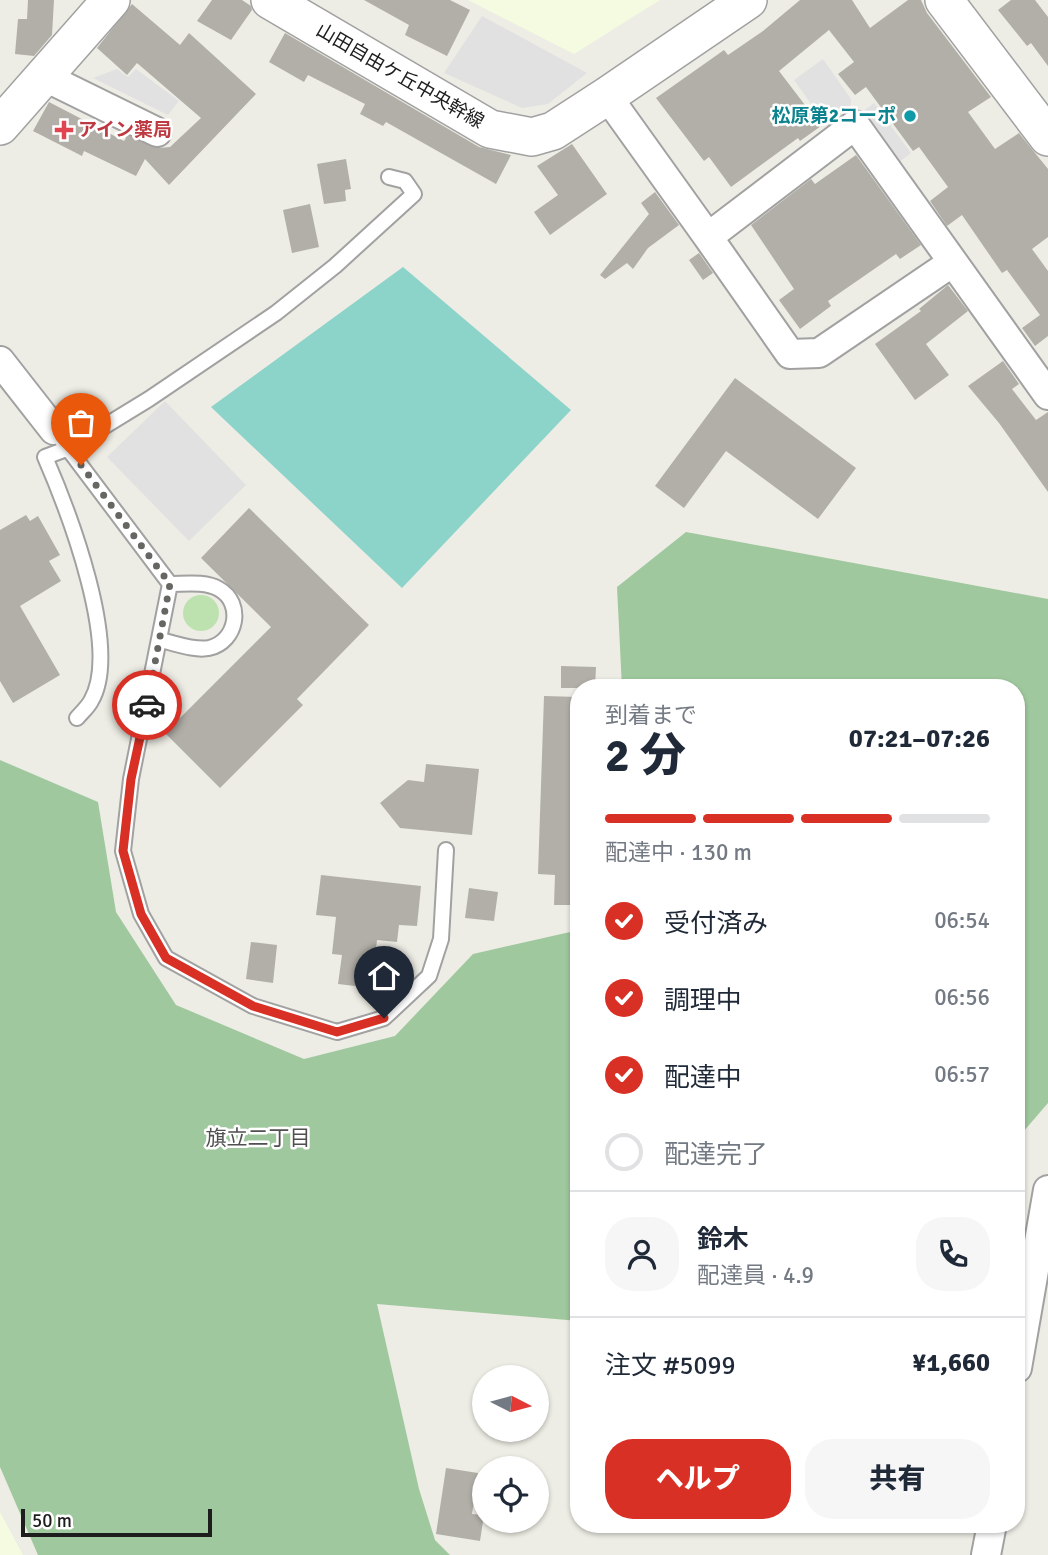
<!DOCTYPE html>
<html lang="ja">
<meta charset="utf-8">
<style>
:root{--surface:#fff;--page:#f6f6f7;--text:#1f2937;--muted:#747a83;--line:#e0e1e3;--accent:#d93025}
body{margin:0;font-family:Signika,"Noto Sans JP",sans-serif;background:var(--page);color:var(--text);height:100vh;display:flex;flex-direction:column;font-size:26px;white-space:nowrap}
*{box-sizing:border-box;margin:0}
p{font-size:23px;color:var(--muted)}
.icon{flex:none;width:38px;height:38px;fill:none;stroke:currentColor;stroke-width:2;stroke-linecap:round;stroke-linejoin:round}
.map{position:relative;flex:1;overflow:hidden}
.drawer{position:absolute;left:570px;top:679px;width:455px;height:854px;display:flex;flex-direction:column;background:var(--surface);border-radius:28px;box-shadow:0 2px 5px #0004}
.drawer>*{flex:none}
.needle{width:46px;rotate:96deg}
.fabs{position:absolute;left:472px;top:1365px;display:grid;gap:14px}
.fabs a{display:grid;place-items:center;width:77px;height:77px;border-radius:50%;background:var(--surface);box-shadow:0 2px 5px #0004;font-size:35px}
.scale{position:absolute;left:21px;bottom:18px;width:191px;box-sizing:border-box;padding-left:7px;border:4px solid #1d1d1d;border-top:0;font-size:19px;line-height:24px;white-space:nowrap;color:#1d1d1d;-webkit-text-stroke:5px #fff;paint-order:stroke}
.pin{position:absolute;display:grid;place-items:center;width:60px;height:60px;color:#fff;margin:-72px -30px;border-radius:50% 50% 50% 0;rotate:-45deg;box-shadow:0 0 7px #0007}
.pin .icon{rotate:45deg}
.courier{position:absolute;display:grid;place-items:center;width:70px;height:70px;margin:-35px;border:5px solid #d93025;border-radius:50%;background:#fff;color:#222;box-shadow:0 2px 9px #0007}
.overview em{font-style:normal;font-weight:800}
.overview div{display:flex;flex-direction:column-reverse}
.overview{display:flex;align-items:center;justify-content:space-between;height:119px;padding:0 35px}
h1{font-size:46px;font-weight:800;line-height:52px}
.bar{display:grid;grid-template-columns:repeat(4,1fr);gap:10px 7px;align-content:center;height:84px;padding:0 35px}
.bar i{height:9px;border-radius:5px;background:var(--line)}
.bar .selected{background:var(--accent)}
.bar p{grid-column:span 4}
.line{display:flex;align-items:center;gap:18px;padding:0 35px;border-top:2px solid var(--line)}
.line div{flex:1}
.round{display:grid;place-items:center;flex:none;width:74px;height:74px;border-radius:28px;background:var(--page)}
ol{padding:0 35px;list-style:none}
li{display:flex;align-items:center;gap:21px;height:77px}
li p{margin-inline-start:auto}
li .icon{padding:7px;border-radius:50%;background:var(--accent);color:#fff;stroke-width:4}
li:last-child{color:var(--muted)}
li i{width:38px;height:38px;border:4px solid var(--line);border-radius:50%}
.button{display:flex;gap:14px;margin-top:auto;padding:14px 35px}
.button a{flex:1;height:80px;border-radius:28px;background:var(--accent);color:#fff;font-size:28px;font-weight:800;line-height:80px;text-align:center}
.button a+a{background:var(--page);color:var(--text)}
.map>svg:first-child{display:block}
.education{fill:#f4fbe0}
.grass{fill:#bde2b0}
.forest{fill:#a0c89e}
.pitch{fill:#8cd3c9}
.parking{fill:#e1e1e1}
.building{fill:#b2afa8}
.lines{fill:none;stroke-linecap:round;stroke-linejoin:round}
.service-casing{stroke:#a1a1a1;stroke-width:18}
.minor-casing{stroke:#a1a1a1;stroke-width:32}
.tertiary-casing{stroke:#a1a1a1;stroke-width:40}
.service{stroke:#fff;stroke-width:14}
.minor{stroke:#fff;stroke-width:28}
.tertiary{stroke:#fff;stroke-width:37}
.done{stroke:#666663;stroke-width:7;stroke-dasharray:0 12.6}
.route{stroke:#d93025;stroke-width:9}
.culture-dot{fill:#0f9aa8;stroke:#fff;stroke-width:2.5}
.health-dot{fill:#e0444e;stroke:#fff;stroke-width:2.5}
.labels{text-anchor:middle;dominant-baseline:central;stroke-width:5;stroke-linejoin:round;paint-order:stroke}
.street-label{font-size:19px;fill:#1d1d1d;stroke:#fff}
.culture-label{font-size:19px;font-weight:bold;fill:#0d838f;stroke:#fff;text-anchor:end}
.health-label{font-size:19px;font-weight:bold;fill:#be3a42;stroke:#fff;text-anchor:start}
.neighbourhood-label{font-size:21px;fill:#505050;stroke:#fff}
</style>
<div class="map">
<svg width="1048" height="1555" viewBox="0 0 1048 1555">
<rect width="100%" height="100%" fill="#edede5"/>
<!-- education -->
<path class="education" d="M468,0h192l-86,54z
M0,1512l23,43h-23z"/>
<!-- grass -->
<path class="grass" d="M183 613a18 18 0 1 1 36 0a18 18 0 1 1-36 0Z"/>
<!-- forest -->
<path class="forest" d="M686,532l362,67v504l-31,36v-451h-395l-5,-101z
M0,760l98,42 18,110 60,93 128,54 91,-23 78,-82 106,-24v391l-202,-17 42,185 16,51 15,15h-412l-38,-88z"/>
<!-- pitch -->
<path class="pitch" d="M403,267l168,143 -169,178 -191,-181z"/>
<!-- parking -->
<path class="parking" d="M482,16l105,57 -39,31 -26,4 -78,-35z
M823,59l28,40 -1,14 -21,16 -35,-49z
M117,69l11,8 8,-8 43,32 -11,14 -75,-37z
M874,103l37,50 -13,10 -37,-50z
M165,401l81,84 -57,56 -82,-84z"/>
<!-- building -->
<path class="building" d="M28,0h26l-2,35 -18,21 -19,-2 3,-35h9z
M212,0h30l9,6 1,4 -21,30 -34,-19z
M364,0h86l20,10 -23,46 -42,-21 4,-10z
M800,0h52l18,28 38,-28h13l6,13 64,84 -23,15 27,37 24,-16 29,36v68l-16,12 16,22v65l-13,10 -13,-18 18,-13 -33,-45 -5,3 -40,-58 -15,11 -17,-25 18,-14 -29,-40 -6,4 -47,-64 -11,8 -17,-21 16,-12 -25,-32 -50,41 42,55 -21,15 -2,-3 -67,49 -22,-30 -5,4 -48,-63 68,-48 4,5 35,-24z
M1011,0h24l13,17v49l-17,-23 -4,3 -29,-36z
M132,4l48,41 9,-12 67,61 -87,91 -24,-26 -9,17 -52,-25 -2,5 -49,-25 16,-29 75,39 2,-3 -6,-6 39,16 11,-1 31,-29 -64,-55 -10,12 -30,-27z
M285,33l194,114 32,8 -15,29 -110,-62 -3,4 -23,-12 5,-10 -57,-29 -4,7 -35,-20z
M572,144l35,50 -57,41 -16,-23 24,-17 -21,-29z
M856,155l65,90 -21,14 -4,-5 -68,47 3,5 -31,23 -21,-29 15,-11 -43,-64 60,-46 4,5z
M346,159l5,30 -6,1 1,11 -22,3 -7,-40z
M655,192l24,33 -31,23 -15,21 -6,-6 -22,16 -5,-4 49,-61 -8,-11z
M310,204l9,43 -27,6 -9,-43z
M699,253l14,20 -10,7 -14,-20z
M948,285l20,26 -42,33 23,31 -34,25 -40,-56 46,-33 -2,-2z
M1003,361l16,23 -7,5 24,31 12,-8v80l-49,-69 -31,-37z
M735,378l121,90 -38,51 -92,-68 -42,57 -29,-22z
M249,508l120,117 -72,74 6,6 -83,83 -55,-55 106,-106 -70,-69z
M26,515l4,6 8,-5 22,39 -11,6 12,20 -41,25 40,69 -47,28 -13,-22v-151z
M561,666l35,1 -1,21h-34z
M544,696l35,1v208h-25l1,-30 -17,-1z
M426,764l53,5 -7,66 -72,-7 -20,-25 28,-23 16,2z
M321,875l100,11 -4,40 -18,-1 -2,17 -20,-2 -5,48 -34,-4 4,-29 -10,-1 4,-37 -20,-2z
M469,888l29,4 -4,29 -29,-3z
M251,942l26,3 -4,38 -27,-4z
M446,1468l32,5 -6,41 12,1 -4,26 -44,-7z"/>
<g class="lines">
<defs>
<path id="service" d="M54,430l116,154 -39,195 -8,72 18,63 25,44 87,48 84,26 47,-14 45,-42 12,-37 5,-89
M160,640c15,3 34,11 49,8 28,-6 35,-45 10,-59 -14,-8 -34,-5 -49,-5
M77,718c5,-6 11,-11 14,-17 31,-52 -23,-191 -46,-244l24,-9 80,-49 127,-86 59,-47 79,-72 -9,-13 -16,-4"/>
<path id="minor" d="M43,76l114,56
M607,96l101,141 147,-112 193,270
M708,237l82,117 29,-1 134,-91
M0,361l54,69
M1017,1368l31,-178
M986,1555l6,-31"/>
<path id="tertiary" d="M270,0l220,129 42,8 21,-6 54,-35 141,-96
M944,0l104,137
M0,126l111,-126"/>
</defs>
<!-- service casing -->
<use href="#service" class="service-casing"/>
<!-- minor casing -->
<use href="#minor" class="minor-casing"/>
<!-- tertiary casing -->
<use href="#tertiary" class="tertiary-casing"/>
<!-- service -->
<use href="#service" class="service"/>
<!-- minor -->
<use href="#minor" class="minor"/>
<!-- tertiary -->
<use href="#tertiary" class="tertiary"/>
</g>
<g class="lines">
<!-- done -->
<path class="done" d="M81,465l89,119 -23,121"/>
<!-- route -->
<path class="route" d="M147,705l-16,74 -8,72 18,63 25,44 87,48 84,26 47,-14"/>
</g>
<!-- markers -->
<circle class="culture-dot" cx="910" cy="116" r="7"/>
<path class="health-dot" d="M60.5 119.5h7v7h7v7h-7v7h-7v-7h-7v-7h7z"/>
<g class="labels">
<!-- street labels -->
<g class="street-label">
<text transform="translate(400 76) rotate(30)">山田自由ケ丘中央幹線</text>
</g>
<!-- culture labels -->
<g class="culture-label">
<text x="896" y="116">松原第2コーポ</text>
</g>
<!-- health labels -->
<g class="health-label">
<text x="78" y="130">アイン薬局</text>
</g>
<!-- neighbourhood labels -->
<g class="neighbourhood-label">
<text x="258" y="1138">旗立二丁目</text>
</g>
</g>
</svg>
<div class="fabs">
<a><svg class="needle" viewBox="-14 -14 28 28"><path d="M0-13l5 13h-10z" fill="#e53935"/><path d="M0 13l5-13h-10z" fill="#747a83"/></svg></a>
<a><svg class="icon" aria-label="locate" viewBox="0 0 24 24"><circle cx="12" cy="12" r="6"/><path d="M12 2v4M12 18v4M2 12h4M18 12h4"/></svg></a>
</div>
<div class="scale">50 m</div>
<div class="pin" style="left:81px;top:465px;background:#ea580c"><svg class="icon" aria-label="bag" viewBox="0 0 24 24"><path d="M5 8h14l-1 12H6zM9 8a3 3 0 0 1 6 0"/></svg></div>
<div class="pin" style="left:384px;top:1018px;background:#1f2937"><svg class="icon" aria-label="home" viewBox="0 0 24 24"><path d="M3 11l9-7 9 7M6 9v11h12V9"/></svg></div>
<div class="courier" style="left:147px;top:705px"><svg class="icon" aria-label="car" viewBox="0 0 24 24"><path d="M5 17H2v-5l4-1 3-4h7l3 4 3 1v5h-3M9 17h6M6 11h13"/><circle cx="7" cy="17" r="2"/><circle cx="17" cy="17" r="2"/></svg></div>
<section class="drawer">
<div class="overview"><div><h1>2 分</h1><p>到着まで</p></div><em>07:21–07:26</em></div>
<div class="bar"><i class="selected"></i><i class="selected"></i><i class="selected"></i><i></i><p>配達中 · 130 m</p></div>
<ol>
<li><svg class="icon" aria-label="check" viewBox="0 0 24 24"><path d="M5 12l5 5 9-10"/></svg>受付済み<p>06:54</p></li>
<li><svg class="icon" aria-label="check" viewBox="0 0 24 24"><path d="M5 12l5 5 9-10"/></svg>調理中<p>06:56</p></li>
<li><svg class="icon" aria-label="check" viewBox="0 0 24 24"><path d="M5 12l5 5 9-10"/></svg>配達中<p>06:57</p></li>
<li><i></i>配達完了</li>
</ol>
<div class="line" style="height:126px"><a class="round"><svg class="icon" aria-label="person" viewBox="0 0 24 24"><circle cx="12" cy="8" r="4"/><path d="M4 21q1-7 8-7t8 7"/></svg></a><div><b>鈴木</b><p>配達員 · 4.9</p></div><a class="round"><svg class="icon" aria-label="phone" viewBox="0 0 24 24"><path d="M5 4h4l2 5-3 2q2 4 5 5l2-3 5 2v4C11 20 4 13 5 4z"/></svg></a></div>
<div class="line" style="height:91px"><div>注文 #5099</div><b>¥1,660</b></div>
<div class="button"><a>ヘルプ</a><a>共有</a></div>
</section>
</div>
